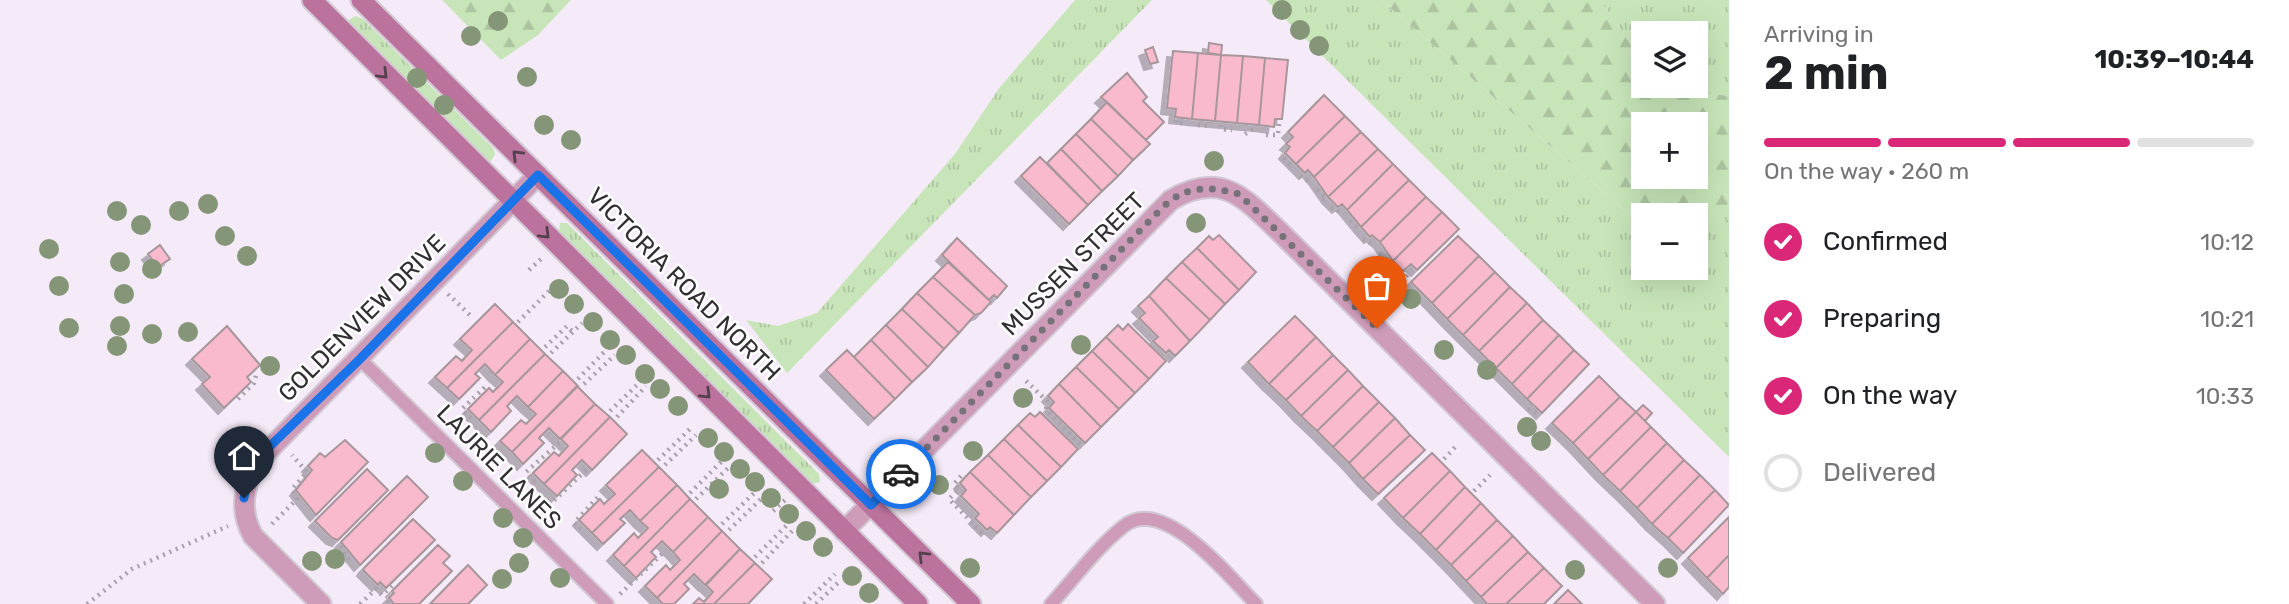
<!DOCTYPE html>
<meta charset="utf-8">
<style>
:root{--surface:#fff;--page:#f2f2f2;--text:#202124;--muted:#757577;--line:#e0e0e0;--accent:#db2777}
body{margin:0;font-family:Rubik,sans-serif;background:var(--page);color:var(--text);height:100vh;display:flex;flex-direction:column;font-size:26px;white-space:nowrap}
*{box-sizing:border-box;margin:0}
p{font-size:23px;color:var(--muted)}
.icon{flex:none;width:38px;height:38px;fill:none;stroke:currentColor;stroke-width:2;stroke-linecap:round;stroke-linejoin:round}
.map{position:relative;flex:1;overflow:hidden}
.panel{display:flex;flex-direction:column;background:var(--surface);width:560px}
.panel>*{flex:none}
.fabs{position:absolute;left:1631px;top:21px;display:grid;gap:14px}
.fabs a{display:grid;place-items:center;width:77px;height:77px;border-radius:0px;background:var(--surface);box-shadow:0 7px 28px #0002;font-size:35px}
.pin{position:absolute;display:grid;place-items:center;width:60px;height:60px;color:#fff;margin:-72px -30px;border-radius:50% 50% 50% 0;rotate:-45deg;box-shadow:0 0 7px #0007}
.pin .icon{rotate:45deg}
.courier{position:absolute;display:grid;place-items:center;width:70px;height:70px;margin:-35px;border:5px solid #1a73e8;border-radius:50%;background:#fff;color:#222;box-shadow:0 2px 9px #0007}
.head em{font-style:normal;font-weight:700}
.head div{display:flex;flex-direction:column-reverse}
.head{display:flex;align-items:center;justify-content:space-between;height:119px;padding:0 35px}
h1{font-size:46px;font-weight:700;line-height:52px}
.bar{display:grid;grid-template-columns:repeat(4,1fr);gap:10px 7px;align-content:center;height:84px;padding:0 35px}
.bar i{height:9px;border-radius:5px;background:var(--line)}
.bar .on{background:var(--accent)}
.bar p{grid-column:span 4}
ol{padding:0 35px;list-style:none}
li{display:flex;align-items:center;gap:21px;height:77px}
li p{margin-inline-start:auto}
li .icon{padding:7px;border-radius:50%;background:var(--accent);color:#fff;stroke-width:4}
li:last-child{color:var(--muted)}
li i{width:38px;height:38px;border:4px solid var(--line);border-radius:50%}
main{display:flex;flex:1;min-height:0}
.map>svg:first-child{display:block}
.grass{fill:url(#grass-tufts)}
.forest{fill:url(#forest-firs);fill-rule:evenodd}
.building{fill:#f9bace;stroke:#a7969b;stroke-width:2;filter:url(#shadow)}
.lines{fill:none;stroke-linecap:round;stroke-linejoin:round}
.service-casing{stroke:#d2c9d5;stroke-width:16}
.minor-casing{stroke:#d2c9d5;stroke-width:23}
.secondary-casing{stroke:#d2c9d5;stroke-width:23}
.path{stroke:#a8a0aa;stroke-width:4.5;stroke-dasharray:2 5;stroke-linecap:butt}
.service{stroke:#ce9cb8;stroke-width:12}
.minor{stroke:#ce9cb8;stroke-width:19}
.secondary{stroke:#bb739e;stroke-width:19}
.tree{fill:#859577}
.oneway{stroke:#55404e}
.done{stroke:#777179;stroke-width:7;stroke-dasharray:0 12.6}
.route{stroke:#1a73e8;stroke-width:9}
.labels{text-anchor:middle;dominant-baseline:central;stroke-width:5;stroke-linejoin:round;paint-order:stroke}
.street-label{font-size:24px;fill:#332f34;stroke:#fff}
</style>
<main>
<div class="map">
<svg width="1729" height="604" viewBox="0 0 1729 604">
<defs>
<pattern id="grass-tufts" width="24" height="20" patternUnits="userSpaceOnUse" patternTransform="scale(1.75)"><rect width="24" height="20" fill="#c8e5b9"/><path d="M3 7l-1-3M5 7V3M7 7l1-3M15 17l-1-3M17 17v-4M19 17l1-3" fill="none" stroke="#acc5a0"/></pattern>
<pattern id="forest-firs" width="22" height="20" patternUnits="userSpaceOnUse" patternTransform="scale(1.75)"><rect width="22" height="20" fill="#c8e5b9"/><path d="M5 1l3.5 6h-7zM16 11l3.5 6h-7z" fill="#acc5a0"/></pattern>
<filter id="shadow"><feDropShadow dx="-6" dy="6" stdDeviation="0" flood-color="#0004"/></filter>
</defs>
<rect width="100%" height="100%" fill="#f5ebf8"/>
<!-- grass -->
<path class="grass" d="M1075,0h77l-365,373 -41,-53 32,6 39,-13 138,-159 45,-67z
M1266,0h115l262,226v42h53v-26l33,-42v257z
M1600,0h129v96l-66,-6 -3,-4h36v-53h-53v29z
M355,16l8,3 130,129 2,6 -4,7 -6,-1 -136,-136v-4z
M560,223h7l252,251 1,8 -8,2 -3,-2 -250,-249z"/>
<!-- forest -->
<path class="forest" d="M442,0h129l-33,35 -37,25z
M1381,0h219l43,62v24l86,10v106l-33,41v-28h-53v11zM1643,124h53v53h-53z"/>
<!-- building -->
<path class="building" d="M1209,43l13,2 -1,10 -13,-2z
M1153,47l5,15 -8,2 -5,-14z
M1173,51l25,2 -6,66 -17,-2 1,-8 -9,-1z
M1198,53l23,2 -6,66 -23,-2z
M1221,55l22,1 -6,67 -22,-2z
M1243,56l22,2 -6,67 -22,-2z
M1265,58l23,2 -6,59h-7l-1,8 -15,-2z
M1127,73l20,24 -4,4 21,21 -18,18 -45,-43z
M1324,95l21,21 -49,48 -11,-11 5,-6 -4,-3 7,-7 -5,-5z
M1107,102l43,42 -17,16 -42,-41z
M1345,116l16,16 -47,45 -6,-7 -3,3 -9,-9z
M1091,119l42,41 -15,16 -42,-42z
M1361,132l17,17 -50,48 -14,-20z
M1076,134l42,42 -16,15 -41,-42z
M1061,149l41,42 -14,14 -41,-42z
M1378,149l15,15 -46,46 -5,-6 -4,3 -10,-10z
M1040,157l48,48 -19,19 -48,-48z
M1393,164l16,16 -48,47 -14,-17z
M1409,180l17,17 -46,45 -8,-7 -2,2 -9,-10z
M1426,197l16,15 -49,49 -13,-19z
M1442,212l17,17 -42,41 -6,-6 -8,7 -10,-10z
M1219,235l37,37 -17,18 -42,-42 12,-12 4,4z
M1458,236l21,20 -47,47 -21,-21z
M957,238l50,48 -10,12 -3,-3 -5,5 -47,-45z
M160,245l10,14 -12,8 -10,-13z
M1197,248l42,42 -14,14 -43,-42z
M1479,256l16,16 -48,47 -15,-16z
M948,262l43,40 -10,11 -6,2 -42,-38z
M1182,262l43,42 -15,16 -44,-42z
M1495,272l15,15 -47,48 -16,-16z
M933,277l42,38 -16,18 -42,-40z
M1166,278l44,42 -20,21 -41,-45z
M1510,287l17,16 -48,48 -16,-16z
M917,293l42,40 -15,16 -42,-40z
M1149,296l41,45 -15,15 -6,-6 -3,3 -13,-12 5,-4 -19,-19 6,-5 -7,-7z
M1527,303l16,17 -47,48 -17,-17z
M495,304l18,18 -66,66 -12,-11 21,-21 6,5 10,-11 -12,-11z
M902,309l42,40 -16,18 -42,-42z
M1295,316l21,21 -47,47 -21,-22z
M1543,320l16,15 -47,49 -16,-16z
M513,322l17,17 -35,36 -10,-11 -10,10 5,4 -21,21 -12,-11z
M1128,324l38,37 -17,18 -43,-42 12,-12 5,5z
M886,325l42,42 -16,15 -41,-42z
M227,326l33,39 -13,12 4,5 -27,26 -22,-24 8,-7 -18,-18z
M1559,335l15,15 -47,49 -15,-15z
M1106,337l43,42 -14,14 -43,-42z
M1316,337l17,18 -47,45 -17,-16z
M530,339l15,15 -66,66 -11,-11 21,-21 4,4 10,-10 -8,-7z
M871,340l41,42 -17,17 -41,-42z
M847,350l48,49 -21,20 -48,-49z
M1574,350l15,14 -47,49 -15,-14z
M1092,351l43,42 -16,16 -43,-42z
M545,354l18,17 -35,36 -11,-11 -10,10 4,5 -20,21 -12,-12z
M1333,355l15,15 -47,46 -15,-16z
M1076,367l43,42 -18,18 -42,-43z
M1348,370l15,16 -46,45 -16,-15z
M563,371l15,15 -66,66 -12,-11 21,-21 5,4 10,-10 -8,-7z
M1599,376l21,21 -47,46 -21,-20z
M1059,384l42,43 -16,16 -36,-35 5,-6 -6,-6z
M577,386l18,18 -35,35 -11,-11 -10,10 5,5 -21,21 -11,-12z
M1363,386l16,16 -46,45 -16,-16z
M1620,397l16,15 -48,47 -15,-16z
M1379,402l16,16 -46,45 -16,-16z
M595,404l15,13 -66,67 -11,-11 21,-21 5,4 9,-10 -7,-7z
M1643,405l9,8 -7,8 -9,-9z
M1040,412l38,37 -17,18 -43,-42 12,-12 5,4z
M1636,412l15,15 -48,48 -15,-16z
M610,417l17,17 -35,36 -10,-10 -10,10 5,5 -20,21 -13,-12z
M1395,418l15,17 -47,44 -14,-16z
M1018,425l43,42 -14,14 -43,-42z
M1651,427l16,16 -47,48 -17,-16z
M1410,435l15,15 -47,44 -15,-15z
M1004,439l43,42 -16,16 -43,-42z
M345,440l23,22 -52,53 -20,-25 16,-20 -4,-4 12,-13 5,4z
M1667,443l17,17 -47,48 -17,-17z
M642,450l17,17 -67,66 -13,-13 21,-21 4,5 11,-10 -9,-9z
M1432,453l18,18 -47,47 -19,-20z
M988,455l43,42 -17,18 -44,-43z
M1684,460l16,15 -48,49 -15,-16z
M659,467l18,18 -37,36 -10,-11 -10,9 5,4 -22,21 -11,-11z
M367,469l21,21 -50,50 -6,-2 -17,-17z
M1450,471l15,16 -45,47 -17,-16z
M970,472l44,43 -17,18 -7,-6 -3,3 -12,-12 4,-4 -18,-18 5,-6 -6,-7z
M1700,475l15,15 -47,48 -16,-14z
M407,476l21,21 -68,68 -19,-23z
M677,485l13,14 -66,67 -11,-11 21,-22 4,5 10,-10 -8,-7z
M1465,487l16,16 -45,47 -16,-16z
M1715,490l14,15 -46,48 -15,-15z
M690,499l18,18 -35,35 -11,-11 -11,11 5,5 -20,21 -12,-12z
M1481,503l16,17 -46,45 -15,-15z
M708,517l14,14 -65,67 -12,-12 21,-21 4,5 10,-10 -7,-8z
M1729,517v38l-22,23 -19,-20z
M413,519l22,21 -49,48 -6,-6 -2,3 -15,-15 2,-3z
M1497,520l16,16 -47,45 -15,-16z
M722,531l18,18 -35,36 -11,-11 -10,10 5,5 -15,15h-11l-6,-6z
M1513,536l15,16 -47,45 -15,-16z
M438,545l12,11 -7,7 9,8 -33,33h-25l-5,-6 5,-5 -2,-2z
M740,549l15,14 -41,41h-21l6,-6 5,4 9,-10 -7,-7z
M1528,552l16,16 -38,36h-19l-6,-7z
M1729,555v32l-6,7 -16,-16z
M755,563l17,16 -24,25h-34z
M468,565l19,20 -19,19h-38z
M1544,568l18,18 -18,18h-38z
M1568,590l14,14h-28z"/>
<g class="lines">
<defs>
<path id="service" d="M360,359l247,245
M1051,604c23,-25 46,-57 73,-78 40,-32 106,52 132,78"/>
<path id="minor" d="M844,531l327,-331c52,-31 75,0 111,34l373,370
M321,604l-68,-68c-13,-24 -10,-46 1,-71l284,-290"/>
<path id="secondary" d="M312,0l606,604
M361,0l610,604"/>
</defs>
<!-- service casing -->
<use href="#service" class="service-casing"/>
<!-- minor casing -->
<use href="#minor" class="minor-casing"/>
<!-- secondary casing -->
<use href="#secondary" class="secondary-casing"/>
<!-- path -->
<path class="path" d="M1176,120v3h9
M1198,125l11,1v-4
M1221,125v4l11,1
M1245,134l10,-6
M1266,135h12l1,-13
M1284,158l7,8
M1300,176l8,5 3,-3
M1317,190l9,8 -3,2
M1331,207l9,5 2,-2
M1350,221l7,7 -2,4
M1363,239l9,5 3,-2
M1380,253l7,9
M529,270l12,-11
M1396,274l7,6 9,-10
M448,294l25,24
M518,322l31,-31
M545,347l22,-21 6,6
M551,353l31,-30
M578,379l30,-31
M1026,381l21,20 -1,9 36,36
M584,384l31,-29
M238,399l16,-16 3,-11
M1528,409l12,5
M610,411l31,-30
M617,417l29,-31
M471,418l-9,-9 23,-22
M1444,459l14,-15
M658,460l32,-31
M665,465l31,-30
M961,476l-7,8 5,5 -10,10 32,33 3,-2
M535,482l-9,-10 34,-30
M1474,491l16,-16
M690,493l32,-32
M696,499l33,-32
M773,511l12,-11
M539,515l47,-45
M272,524l25,-25 -5,-10 15,-17 -15,-17
M722,524l32,-31
M581,529l-7,-6 24,-26
M729,530l32,-31
M341,546l9,16
M755,557l32,-32
M762,563l30,-32
M620,594l45,-43
M388,600l3,4
M87,604l45,-35 96,-43
M360,604l16,-15 6,6 11,-10
M804,604l31,-30
M816,604l25,-24"/>
<!-- service -->
<use href="#service" class="service"/>
<!-- minor -->
<use href="#minor" class="minor"/>
<!-- secondary -->
<use href="#secondary" class="secondary"/>
</g>
<!-- trees -->
<g class="tree">
<circle cx="1282" cy="10" r="10"/>
<circle cx="498" cy="21" r="10"/>
<circle cx="1300" cy="30" r="10"/>
<circle cx="471" cy="36" r="10"/>
<circle cx="1319" cy="46" r="10"/>
<circle cx="527" cy="77" r="10"/>
<circle cx="417" cy="78" r="10"/>
<circle cx="444" cy="105" r="10"/>
<circle cx="544" cy="125" r="10"/>
<circle cx="571" cy="140" r="10"/>
<circle cx="1214" cy="161" r="10"/>
<circle cx="208" cy="204" r="10"/>
<circle cx="117" cy="211" r="10"/>
<circle cx="179" cy="211" r="10"/>
<circle cx="1196" cy="223" r="10"/>
<circle cx="141" cy="225" r="10"/>
<circle cx="225" cy="236" r="10"/>
<circle cx="49" cy="249" r="10"/>
<circle cx="247" cy="256" r="10"/>
<circle cx="120" cy="262" r="10"/>
<circle cx="152" cy="269" r="10"/>
<circle cx="59" cy="286" r="10"/>
<circle cx="559" cy="289" r="10"/>
<circle cx="124" cy="294" r="10"/>
<circle cx="1411" cy="299" r="10"/>
<circle cx="1386" cy="301" r="10"/>
<circle cx="574" cy="304" r="10"/>
<circle cx="593" cy="322" r="10"/>
<circle cx="120" cy="326" r="10"/>
<circle cx="69" cy="328" r="10"/>
<circle cx="188" cy="332" r="10"/>
<circle cx="152" cy="334" r="10"/>
<circle cx="610" cy="340" r="10"/>
<circle cx="1081" cy="345" r="10"/>
<circle cx="117" cy="346" r="10"/>
<circle cx="1444" cy="350" r="10"/>
<circle cx="626" cy="355" r="10"/>
<circle cx="270" cy="366" r="10"/>
<circle cx="1487" cy="370" r="10"/>
<circle cx="645" cy="374" r="10"/>
<circle cx="660" cy="389" r="10"/>
<circle cx="1023" cy="398" r="10"/>
<circle cx="678" cy="406" r="10"/>
<circle cx="1527" cy="427" r="10"/>
<circle cx="708" cy="438" r="10"/>
<circle cx="1541" cy="441" r="10"/>
<circle cx="973" cy="451" r="10"/>
<circle cx="724" cy="452" r="10"/>
<circle cx="435" cy="453" r="10"/>
<circle cx="740" cy="469" r="10"/>
<circle cx="463" cy="481" r="10"/>
<circle cx="755" cy="482" r="10"/>
<circle cx="939" cy="485" r="10"/>
<circle cx="719" cy="489" r="10"/>
<circle cx="771" cy="498" r="10"/>
<circle cx="789" cy="514" r="10"/>
<circle cx="503" cy="518" r="10"/>
<circle cx="806" cy="531" r="10"/>
<circle cx="523" cy="538" r="10"/>
<circle cx="823" cy="547" r="10"/>
<circle cx="335" cy="559" r="10"/>
<circle cx="312" cy="561" r="10"/>
<circle cx="519" cy="563" r="10"/>
<circle cx="970" cy="568" r="10"/>
<circle cx="1668" cy="568" r="10"/>
<circle cx="1575" cy="570" r="10"/>
<circle cx="852" cy="576" r="10"/>
<circle cx="560" cy="578" r="10"/>
<circle cx="502" cy="579" r="10"/>
<circle cx="869" cy="593" r="10"/>
</g>
<!-- one-way arrows -->
<defs><path id="oneway-chevron" d="M-2-3.5L2.5 0L-2 3.5" fill="none" stroke-width="1.6" stroke-linecap="round" stroke-linejoin="round" transform="scale(1.75)"/></defs>
<g class="oneway">
<use href="#oneway-chevron" transform="translate(383 74) rotate(45)"/>
<use href="#oneway-chevron" transform="translate(517 155) rotate(-135)"/>
<use href="#oneway-chevron" transform="translate(545 234) rotate(45)"/>
<use href="#oneway-chevron" transform="translate(706 394) rotate(45)"/>
<use href="#oneway-chevron" transform="translate(923 556) rotate(-135)"/>
</g>
<g class="lines">
<!-- done -->
<path class="done" d="M901,474l261,-266c23,-23 47,-22 77,-14l138,134"/>
<!-- route -->
<path class="route" d="M244,498l4,-21 16,-25 96,-93 178,-184 333,330 30,-31"/>
</g>
<g class="labels">
<!-- street labels -->
<g class="street-label">
<text transform="translate(1073 264) rotate(-45)">MUSSEN STREET</text>
<text transform="translate(684 284) rotate(45)">VICTORIA ROAD NORTH</text>
<text transform="translate(362 318) rotate(-45)">GOLDENVIEW DRIVE</text>
<text transform="translate(499 467) rotate(45)">LAURIE LANES</text>
</g>
</g>
</svg>
<div class="fabs">
<a><svg class="icon" aria-label="layers" viewBox="0 0 24 24"><path d="M12 4l9 5-9 5-9-5zM3 14l9 5 9-5"/></svg></a>
<a>+</a>
<a>−</a>
</div>
<div class="pin" style="left:1377px;top:328px;background:#ea580c"><svg class="icon" aria-label="bag" viewBox="0 0 24 24"><path d="M5 8h14l-1 12H6zM9 8a3 3 0 0 1 6 0"/></svg></div>
<div class="pin" style="left:244px;top:498px;background:#1f2937"><svg class="icon" aria-label="home" viewBox="0 0 24 24"><path d="M3 11l9-7 9 7M6 9v11h12V9"/></svg></div>
<div class="courier" style="left:901px;top:474px"><svg class="icon" aria-label="car" viewBox="0 0 24 24"><path d="M5 17H2v-5l4-1 3-4h7l3 4 3 1v5h-3M9 17h6M6 11h13"/><circle cx="7" cy="17" r="2"/><circle cx="17" cy="17" r="2"/></svg></div>
</div>
<section class="panel">
<div class="head"><div><h1>2 min</h1><p>Arriving in</p></div><em>10:39–10:44</em></div>
<div class="bar"><i class="on"></i><i class="on"></i><i class="on"></i><i></i><p>On the way · 260 m</p></div>
<ol>
<li><svg class="icon" aria-label="check" viewBox="0 0 24 24"><path d="M5 12l5 5 9-10"/></svg>Confirmed<p>10:12</p></li>
<li><svg class="icon" aria-label="check" viewBox="0 0 24 24"><path d="M5 12l5 5 9-10"/></svg>Preparing<p>10:21</p></li>
<li><svg class="icon" aria-label="check" viewBox="0 0 24 24"><path d="M5 12l5 5 9-10"/></svg>On the way<p>10:33</p></li>
<li><i></i>Delivered</li>
</ol>
</section>
</main>
